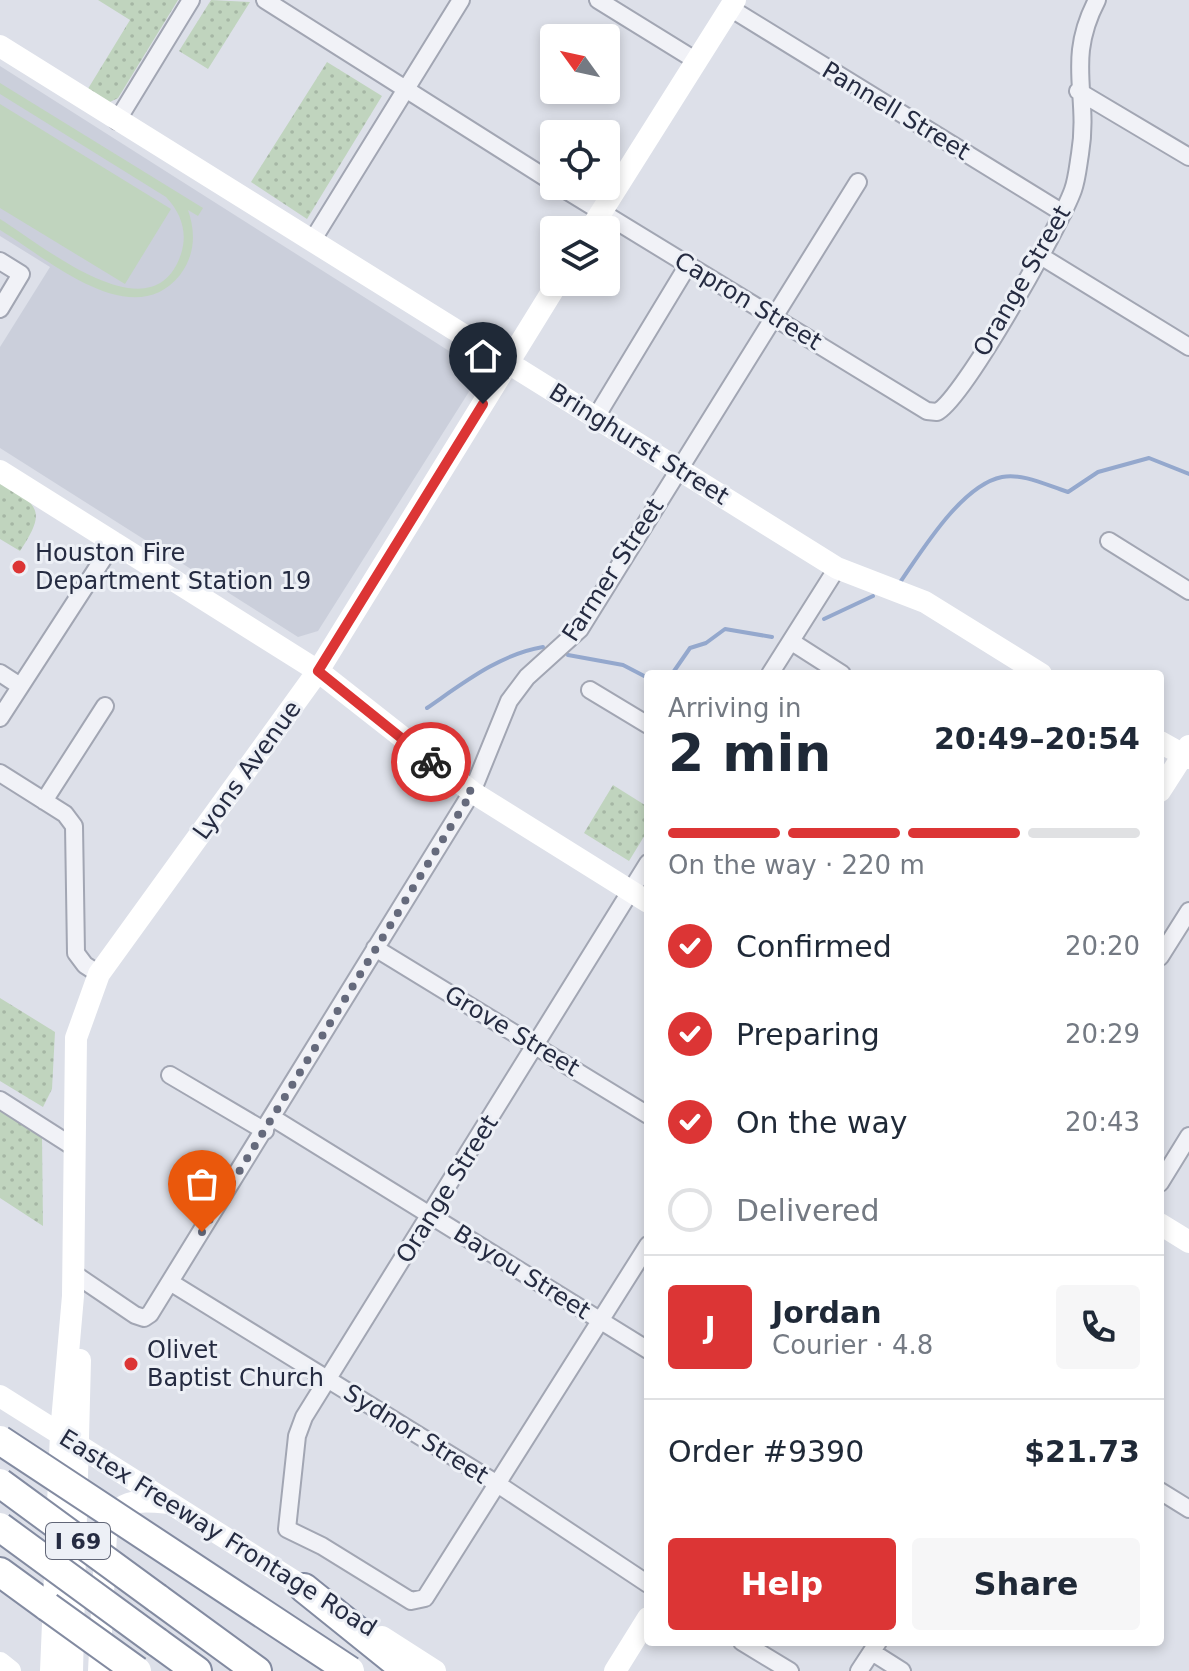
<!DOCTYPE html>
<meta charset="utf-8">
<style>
:root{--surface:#fff;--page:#f6f6f7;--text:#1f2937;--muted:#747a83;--line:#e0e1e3;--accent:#dc3535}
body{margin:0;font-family:"DejaVu Sans",sans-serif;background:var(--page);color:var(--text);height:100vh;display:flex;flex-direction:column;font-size:30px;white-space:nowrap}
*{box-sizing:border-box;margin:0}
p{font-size:26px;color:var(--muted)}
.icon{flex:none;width:44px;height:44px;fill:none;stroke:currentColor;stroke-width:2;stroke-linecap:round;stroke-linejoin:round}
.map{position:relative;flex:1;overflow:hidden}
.details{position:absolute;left:644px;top:670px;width:520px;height:976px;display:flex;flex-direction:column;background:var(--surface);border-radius:8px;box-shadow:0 4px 12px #0003}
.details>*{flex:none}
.needle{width:52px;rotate:303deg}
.buttons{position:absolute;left:540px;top:24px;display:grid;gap:16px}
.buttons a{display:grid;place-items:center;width:80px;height:80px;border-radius:8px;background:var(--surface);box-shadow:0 4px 12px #0003;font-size:40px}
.pin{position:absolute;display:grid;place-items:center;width:68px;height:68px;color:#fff;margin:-82px -34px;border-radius:50% 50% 50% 0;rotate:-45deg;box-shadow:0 0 8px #0007}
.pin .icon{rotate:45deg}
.courier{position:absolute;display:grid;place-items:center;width:80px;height:80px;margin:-40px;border:6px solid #dc3535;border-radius:50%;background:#fff;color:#222;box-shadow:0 2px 10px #0007}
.overview em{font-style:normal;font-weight:600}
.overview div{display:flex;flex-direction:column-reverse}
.overview{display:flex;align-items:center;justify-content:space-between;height:136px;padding:0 24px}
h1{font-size:52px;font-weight:600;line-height:60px}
.bar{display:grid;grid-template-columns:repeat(4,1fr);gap:12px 8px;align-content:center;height:96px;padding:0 24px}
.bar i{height:10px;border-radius:6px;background:var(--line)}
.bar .on{background:var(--accent)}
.bar p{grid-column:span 4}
.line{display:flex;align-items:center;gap:20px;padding:0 24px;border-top:2px solid var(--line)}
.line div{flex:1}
.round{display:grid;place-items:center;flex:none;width:84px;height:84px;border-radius:8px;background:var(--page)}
ol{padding:0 24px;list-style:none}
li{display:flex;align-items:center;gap:24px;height:88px}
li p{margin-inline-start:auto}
li .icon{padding:8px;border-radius:50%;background:var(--accent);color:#fff;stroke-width:4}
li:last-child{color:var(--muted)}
li i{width:44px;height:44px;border:4px solid var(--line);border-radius:50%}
.primary-button{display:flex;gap:16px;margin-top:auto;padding:16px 24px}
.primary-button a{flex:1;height:92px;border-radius:8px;background:var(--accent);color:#fff;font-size:32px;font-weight:600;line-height:92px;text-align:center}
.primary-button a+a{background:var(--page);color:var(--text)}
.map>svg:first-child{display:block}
.built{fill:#cbcfdb}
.grass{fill:url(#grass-dots)}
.pitch{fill:#c0d4be}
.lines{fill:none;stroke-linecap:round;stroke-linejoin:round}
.stream{stroke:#94a8cd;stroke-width:4}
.street-casing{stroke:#a2a6b3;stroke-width:20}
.highway-casing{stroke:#838ba1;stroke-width:32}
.street{stroke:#f1f2f7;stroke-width:16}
.secondary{stroke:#fff;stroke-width:22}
.highway{stroke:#fff;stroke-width:28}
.highway-bridge-casing{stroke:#838ba1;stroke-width:32;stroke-linecap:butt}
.highway-bridge{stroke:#fff;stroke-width:28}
.done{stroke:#656a7c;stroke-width:8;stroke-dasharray:0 14.4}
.route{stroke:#dc3535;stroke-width:10}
.poi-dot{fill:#dc3535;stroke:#edf0f6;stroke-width:3}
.labels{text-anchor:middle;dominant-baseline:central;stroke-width:6;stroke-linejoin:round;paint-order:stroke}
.shield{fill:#edf0f6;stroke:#616677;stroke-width:2}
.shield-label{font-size:22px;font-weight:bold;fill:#252b41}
.street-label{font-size:24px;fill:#252b41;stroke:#edf0f6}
.poi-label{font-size:24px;fill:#252b41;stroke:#edf0f6;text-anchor:start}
</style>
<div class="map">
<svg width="1189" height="1671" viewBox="0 0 1189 1671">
<defs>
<pattern id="grass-dots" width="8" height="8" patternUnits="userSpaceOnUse" patternTransform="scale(2)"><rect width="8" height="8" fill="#c0d4be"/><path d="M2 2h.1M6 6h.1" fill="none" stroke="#a5b6a4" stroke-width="1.8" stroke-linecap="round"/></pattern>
</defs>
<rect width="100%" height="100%" fill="#dde0e9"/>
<!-- built -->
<path class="built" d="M0,66l468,297 9,16 -159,252 -20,6 -298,-189v-101l50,-80 -50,-31z"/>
<!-- grass -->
<path class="grass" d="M98,0h80l-60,98 -10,5 -22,-11 44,-72z
M211,0l39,2 -42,67 -29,-18z
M327,62l55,34 -75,123 -56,-37z
M0,481c39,25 47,29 20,70l-20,-12z
M613,785l35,22v23l-19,31 -45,-28z
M0,998l55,34 -3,57 -9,18 -43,-26z
M0,1109l42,27 1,90 -43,-28z"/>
<!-- pitch -->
<path class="pitch" d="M0,83l203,125 -5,8 -10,-6c8,23 7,45 -8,65 -48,60 -133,-17 -180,-45v-11c41,25 153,120 181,35 7,-22 0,-41 -15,-57l-166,-103z
M0,104l171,105 -46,75 -125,-76z"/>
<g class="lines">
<!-- stream -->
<path class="stream" d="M901,581c22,-32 61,-96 101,-104 22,-4 46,9 66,15l30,-20 51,-14 40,16
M824,619l49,-23
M568,655l55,10 25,13
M672,674l18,-26 16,-5 19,-14 47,8
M427,708c35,-24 73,-54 116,-61"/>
<defs>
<path id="street" d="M265,0l289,183
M598,0l97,60
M730,8l333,205
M1078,91l111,66
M117,121l74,-121
M559,186l368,225 10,1c26,-12 124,-188 136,-222 4,-11 5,-24 7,-36 10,-60 -15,-93 17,-154
M312,241l149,-241
M1039,255l150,92
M0,261l21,13 -21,35
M596,417l92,-152
M1109,541l80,50
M792,642l50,32
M0,673l20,13
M770,674l67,-106
M590,690l58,35
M0,718l114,-176
M0,773l65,41 9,12 2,127 9,12 14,9
M44,801l61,-95
M648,863l-344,554 -7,19 -10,93 35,17 89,55 14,-3 223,-353
M375,948l273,167
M1160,957l29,-46
M170,1075l95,56
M0,1100l72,46
M273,1118l375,232
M1160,1183l29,-47
M73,1273l62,42 9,3 6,-4 322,-522 37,-91 18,-24 53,-48 278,-447
M170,1282l329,203 149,99
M1160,1491l29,18
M742,1642l48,29
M872,1652l30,19
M859,1671l19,-29"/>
<path id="highway" d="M0,1572l48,35
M304,1588l103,83
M157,1598l100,73
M157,1642l40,29"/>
</defs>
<!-- street casing -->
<use href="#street" class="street-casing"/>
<!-- highway casing -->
<use href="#highway" class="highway-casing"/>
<!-- street -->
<use href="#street" class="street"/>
<!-- secondary -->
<path class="secondary" d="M0,46l837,522 88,34 116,72
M590,230l145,-230
M0,471l318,200 154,121 176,110
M1160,742l29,16
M1160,791l29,-45
M1160,1224l29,18
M0,1396l316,199
M382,1637l53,34
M0,1663l10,8
M51,1671l10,-238 12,-137 3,-258 23,-64 219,-303 240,-389
M72,1671l8,-311
M99,1671l7,-137c10,-36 30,-34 63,-31
M615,1671l33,-53"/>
<!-- highway -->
<use href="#highway" class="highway"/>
<defs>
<path id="highway-bridge" d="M0,1440l350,231
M0,1483l157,115
M0,1527l157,115
M48,1607l89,64"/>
</defs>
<!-- highway-bridge casing -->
<use href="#highway-bridge" class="highway-bridge-casing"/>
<!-- highway-bridge -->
<use href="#highway-bridge" class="highway-bridge"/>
</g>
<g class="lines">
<!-- done -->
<path class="done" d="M202,1232l270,-440 -41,-30"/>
<!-- route -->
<path class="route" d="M431,762l-113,-91 165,-267"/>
</g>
<!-- markers -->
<g class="poi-dot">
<circle cx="19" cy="567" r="8"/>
<circle cx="131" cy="1364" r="8"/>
</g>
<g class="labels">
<!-- shield labels -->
<rect class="shield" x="46" y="1523" width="64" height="36" rx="6"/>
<g class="shield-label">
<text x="78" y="1541">I 69</text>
</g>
<!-- street labels -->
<g class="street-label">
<text transform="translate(896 111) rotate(31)">Pannell Street</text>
<text transform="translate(1022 281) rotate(-60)">Orange Street</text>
<text transform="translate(748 301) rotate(31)">Capron Street</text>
<text transform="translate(639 444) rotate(32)">Bringhurst Street</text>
<text transform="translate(613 570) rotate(-57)">Farmer Street</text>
<text transform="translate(247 770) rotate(-54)">Lyons Avenue</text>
<text transform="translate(512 1031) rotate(31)">Grove Street</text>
<text transform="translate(447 1189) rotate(-58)">Orange Street</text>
<text transform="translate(522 1272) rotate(32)">Bayou Street</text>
<text transform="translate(416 1434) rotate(32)">Sydnor Street</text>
<text transform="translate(218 1533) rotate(32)">Eastex Freeway Frontage Road</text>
</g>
<!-- poi labels -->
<g class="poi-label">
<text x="35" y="553">Houston Fire<tspan x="35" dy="28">Department Station 19</tspan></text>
<text x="147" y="1350">Olivet<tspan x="147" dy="28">Baptist Church</tspan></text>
</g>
</g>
</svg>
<div class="buttons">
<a><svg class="needle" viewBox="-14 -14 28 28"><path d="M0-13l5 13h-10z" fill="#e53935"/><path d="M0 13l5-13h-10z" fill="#747a83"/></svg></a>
<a><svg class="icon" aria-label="locate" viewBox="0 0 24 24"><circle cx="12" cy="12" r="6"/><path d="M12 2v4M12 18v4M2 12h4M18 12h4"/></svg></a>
<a><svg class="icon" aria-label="layers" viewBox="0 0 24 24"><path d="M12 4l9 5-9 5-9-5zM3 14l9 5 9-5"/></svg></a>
</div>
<div class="pin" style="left:202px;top:1232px;background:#ea580c"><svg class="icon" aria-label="bag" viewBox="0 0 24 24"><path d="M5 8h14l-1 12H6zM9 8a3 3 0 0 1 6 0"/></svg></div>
<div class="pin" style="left:483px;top:404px;background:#1f2937"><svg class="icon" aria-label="home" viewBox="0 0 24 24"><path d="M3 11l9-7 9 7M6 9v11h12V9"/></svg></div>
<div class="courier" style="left:431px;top:762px"><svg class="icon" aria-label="bike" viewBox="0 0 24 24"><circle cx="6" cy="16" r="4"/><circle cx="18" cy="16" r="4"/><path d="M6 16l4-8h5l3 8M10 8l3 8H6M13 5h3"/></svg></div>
<section class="details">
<div class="overview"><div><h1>2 min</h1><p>Arriving in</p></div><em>20:49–20:54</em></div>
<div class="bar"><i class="on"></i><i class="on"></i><i class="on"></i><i></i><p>On the way · 220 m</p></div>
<ol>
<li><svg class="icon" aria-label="check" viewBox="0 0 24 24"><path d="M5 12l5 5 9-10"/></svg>Confirmed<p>20:20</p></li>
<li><svg class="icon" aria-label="check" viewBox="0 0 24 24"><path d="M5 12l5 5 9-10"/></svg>Preparing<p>20:29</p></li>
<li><svg class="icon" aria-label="check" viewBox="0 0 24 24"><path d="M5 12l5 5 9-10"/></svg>On the way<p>20:43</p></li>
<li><i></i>Delivered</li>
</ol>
<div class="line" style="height:144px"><b class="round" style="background:var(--accent);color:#fff">J</b><div><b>Jordan</b><p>Courier · 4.8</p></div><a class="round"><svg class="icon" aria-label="phone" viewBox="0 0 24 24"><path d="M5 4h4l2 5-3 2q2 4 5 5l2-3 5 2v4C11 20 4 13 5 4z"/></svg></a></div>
<div class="line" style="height:104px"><div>Order #9390</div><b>$21.73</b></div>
<div class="primary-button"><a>Help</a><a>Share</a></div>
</section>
</div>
